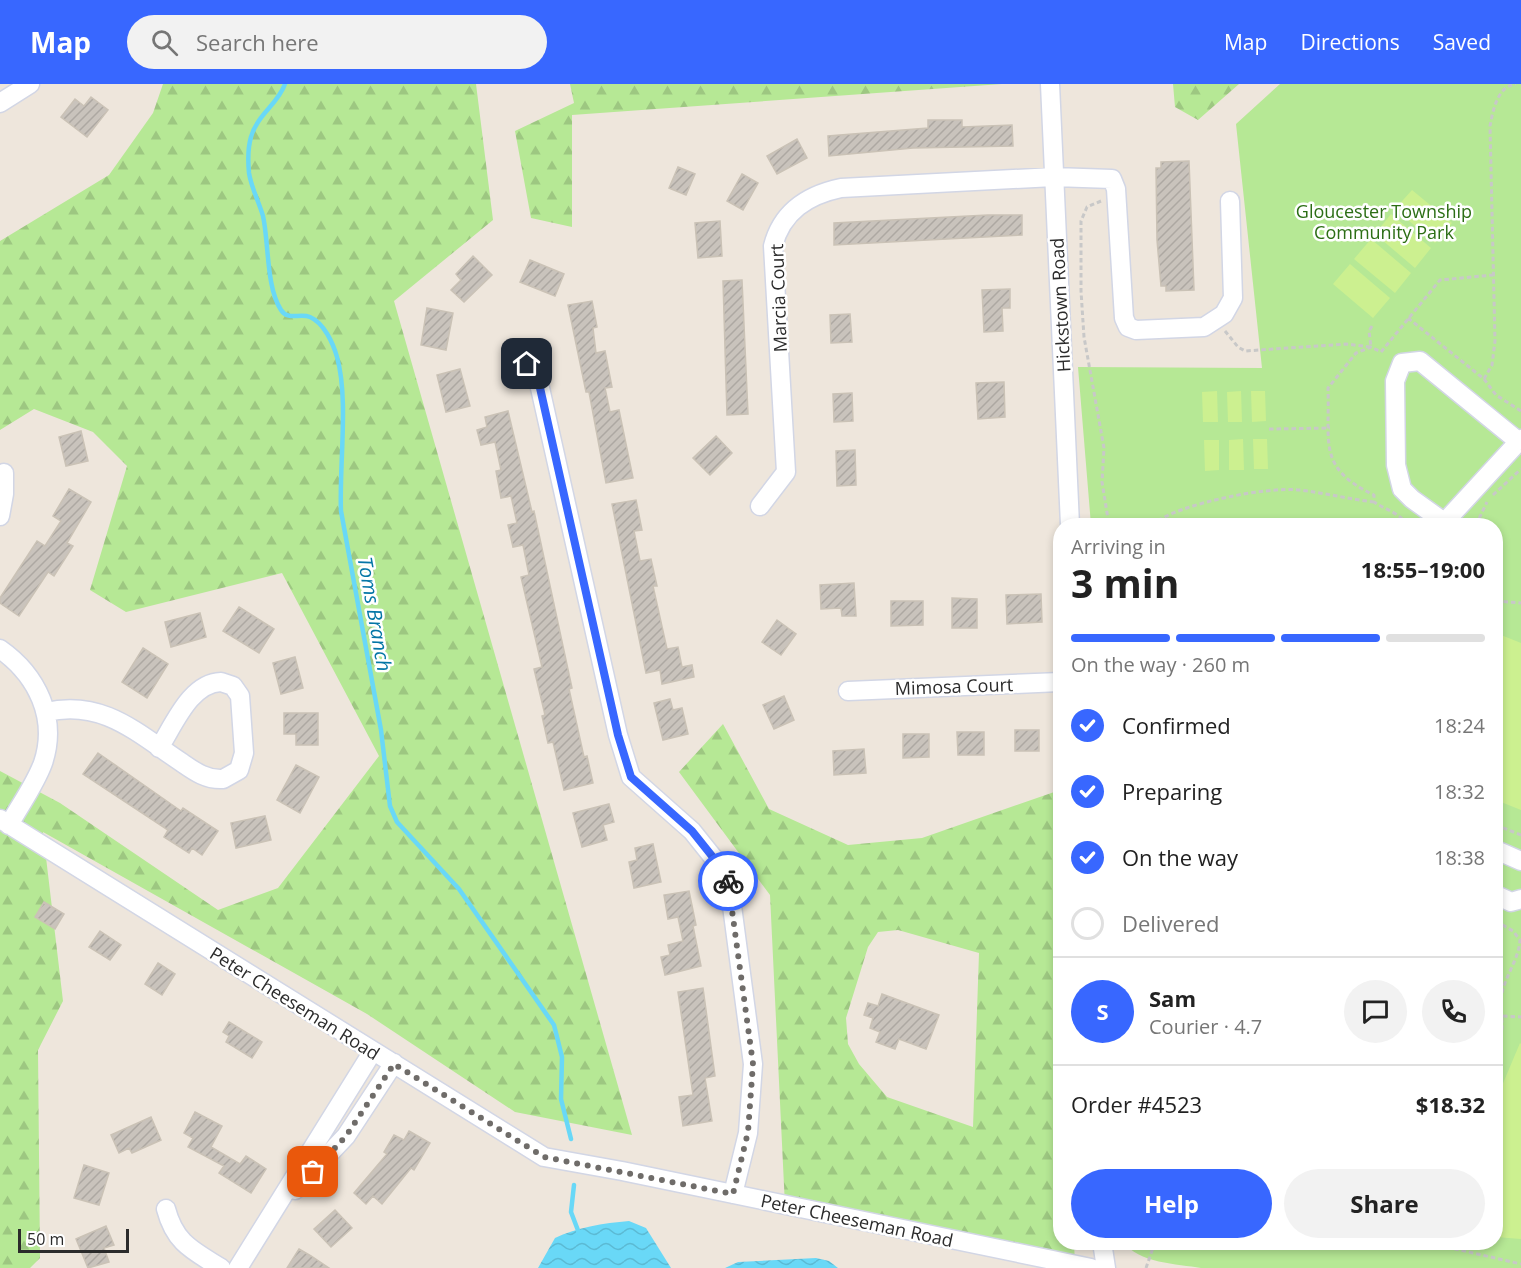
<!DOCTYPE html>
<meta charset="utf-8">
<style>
:root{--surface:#fff;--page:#f2f2f2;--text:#222;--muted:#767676;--line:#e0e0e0;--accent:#3867ff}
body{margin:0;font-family:"Open Sans",sans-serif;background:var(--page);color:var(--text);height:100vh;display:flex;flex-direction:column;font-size:22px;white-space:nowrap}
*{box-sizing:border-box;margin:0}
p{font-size:20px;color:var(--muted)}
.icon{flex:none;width:33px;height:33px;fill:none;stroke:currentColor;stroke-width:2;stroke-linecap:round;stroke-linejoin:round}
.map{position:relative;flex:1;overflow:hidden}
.panel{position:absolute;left:1053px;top:434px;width:450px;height:732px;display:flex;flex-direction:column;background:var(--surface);border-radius:24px;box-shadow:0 3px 9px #0003}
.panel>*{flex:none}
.scale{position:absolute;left:18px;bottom:15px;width:111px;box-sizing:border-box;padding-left:6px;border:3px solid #2b2b2b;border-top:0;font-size:16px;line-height:21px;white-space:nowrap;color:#2b2b2b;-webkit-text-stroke:4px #fff;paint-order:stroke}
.pin{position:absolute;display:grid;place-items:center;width:51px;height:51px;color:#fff;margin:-26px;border-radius:12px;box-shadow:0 3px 9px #0006}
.courier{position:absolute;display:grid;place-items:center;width:60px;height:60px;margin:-30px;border:4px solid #3867ff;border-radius:50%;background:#fff;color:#222;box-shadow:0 2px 8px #0007}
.head em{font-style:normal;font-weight:700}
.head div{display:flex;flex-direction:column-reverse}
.head{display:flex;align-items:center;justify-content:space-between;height:102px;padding:0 18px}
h1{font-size:39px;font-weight:700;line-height:45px}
.bar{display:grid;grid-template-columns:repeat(4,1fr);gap:9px 6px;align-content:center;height:72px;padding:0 18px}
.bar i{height:8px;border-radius:4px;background:var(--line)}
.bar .active{background:var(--accent)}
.bar p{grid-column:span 4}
.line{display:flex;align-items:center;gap:15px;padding:0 18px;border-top:2px solid var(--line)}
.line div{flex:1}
.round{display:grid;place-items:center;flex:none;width:63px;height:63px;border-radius:32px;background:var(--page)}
ol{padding:0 18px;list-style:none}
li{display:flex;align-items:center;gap:18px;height:66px}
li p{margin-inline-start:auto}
li .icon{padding:6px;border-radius:50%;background:var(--accent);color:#fff;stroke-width:4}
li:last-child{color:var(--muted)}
li i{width:33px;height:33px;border:3px solid var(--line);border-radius:50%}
.action{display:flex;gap:12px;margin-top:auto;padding:12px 18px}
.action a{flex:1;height:69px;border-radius:36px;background:var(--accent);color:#fff;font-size:24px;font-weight:700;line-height:69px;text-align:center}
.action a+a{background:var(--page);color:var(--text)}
header{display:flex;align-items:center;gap:36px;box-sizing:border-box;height:84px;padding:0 30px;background:var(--accent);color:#fff}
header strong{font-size:28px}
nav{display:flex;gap:33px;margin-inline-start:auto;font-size:21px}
.search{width:420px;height:54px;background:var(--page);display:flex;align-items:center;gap:15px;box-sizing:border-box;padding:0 21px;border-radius:33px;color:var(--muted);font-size:22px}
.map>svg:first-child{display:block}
.forest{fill:url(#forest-firs);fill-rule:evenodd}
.park{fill:#b6e895}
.pitch{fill:#ccf090}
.water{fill:url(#water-waves)}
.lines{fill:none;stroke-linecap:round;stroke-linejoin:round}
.stream{stroke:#69d8f7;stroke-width:4.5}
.building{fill:url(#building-hatch);stroke:#cac2b6;stroke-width:1.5}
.minor-casing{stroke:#d2d6e5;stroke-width:21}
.path{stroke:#c8c8c8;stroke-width:3;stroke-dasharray:4.5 3;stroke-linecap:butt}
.minor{stroke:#fff;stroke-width:18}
.done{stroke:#6f6c69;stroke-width:6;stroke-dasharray:0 10.8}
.route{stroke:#3867ff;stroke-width:8}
.labels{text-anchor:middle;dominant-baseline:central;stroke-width:5;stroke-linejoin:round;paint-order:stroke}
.park-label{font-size:18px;fill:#2c6e15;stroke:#fff}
.street-label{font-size:18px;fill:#2b2b2b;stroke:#fff}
.water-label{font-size:20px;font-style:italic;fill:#0476a6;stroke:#fff}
</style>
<header>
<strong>Map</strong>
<div class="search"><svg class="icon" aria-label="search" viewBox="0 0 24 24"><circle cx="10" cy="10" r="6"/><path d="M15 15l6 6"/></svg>Search here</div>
<nav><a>Map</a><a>Directions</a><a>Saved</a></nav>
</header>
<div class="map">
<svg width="1521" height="1184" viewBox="0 0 1521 1184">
<defs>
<pattern id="forest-firs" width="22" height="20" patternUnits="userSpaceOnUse" patternTransform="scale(1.5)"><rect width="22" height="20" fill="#b6e895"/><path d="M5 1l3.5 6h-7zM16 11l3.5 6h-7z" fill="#9dc781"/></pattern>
<pattern id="water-waves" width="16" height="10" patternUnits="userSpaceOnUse" patternTransform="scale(1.5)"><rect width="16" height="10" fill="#69d8f7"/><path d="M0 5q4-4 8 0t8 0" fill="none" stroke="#5bbad4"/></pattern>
<pattern id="building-hatch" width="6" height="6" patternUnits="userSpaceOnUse" patternTransform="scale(1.5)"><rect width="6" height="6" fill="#c9c3bc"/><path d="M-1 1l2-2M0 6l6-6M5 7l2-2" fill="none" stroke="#ada8a2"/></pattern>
</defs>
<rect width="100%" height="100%" fill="#eee6dc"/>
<!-- forest -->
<path class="forest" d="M163,0h313l17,136 -99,81 238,834 -117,-23 -148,-98 -324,-182 20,169 -25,49 2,208 -10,10h-30v-497l60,32 158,107 60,-22 101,-132 -97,-183 -156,39 -36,-22 37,-124 -34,-34 -59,-23 -34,21v-189l109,-66 44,-62z
M570,0h432l-430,31v112l-41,-9 -16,-87 59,-28z
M1173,0h66l-41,36 -23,-13z
M723,640l46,85 79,36 74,-7 138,-48v452h14l1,23 -290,-59 -15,-311 -91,-123zM898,846l81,23 -6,174 -86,-30 -28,-33 -11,-20 -2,-26 22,-71 10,-15z"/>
<!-- park -->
<path class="park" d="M1280,0h241v1184h-320c-23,-4 -64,-5 -77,-26h372v-717h-405l-13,-158 184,1 -26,-244z"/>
<!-- pitch -->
<path class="pitch" d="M1412,106l40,33 -17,20 -40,-34z
M1391,130l40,34 -16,20 -40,-34z
M1371,155l40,34 -16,20 -41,-34z
M1350,180l40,34 -17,20 -40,-34z
M1217,307l1,31h-15l-1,-30z
M1241,307l1,31h-14l-1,-30z
M1251,307h14l1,30 -14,1z
M1243,355l1,31h-15v-30z
M1253,355h14l1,30h-14z
M1204,356h15v30l-14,1z
M1496,549l25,10v167l-25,-10z
M1520,959l1,1v195l-25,-2v-137z"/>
<!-- water -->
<path class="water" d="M629,1137l17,7 25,40h-133l17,-30c20,-10 49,-15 74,-17z
M816,1174l13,3 9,7h-113l13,-6z"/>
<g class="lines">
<!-- stream -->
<path class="stream" d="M285,0c-7,20 -28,31 -34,53 -3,10 -3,25 -2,36 2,14 10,29 14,43 6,27 3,71 18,94 7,11 19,3 29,7 14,6 23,26 27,40 12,42 2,108 4,154l40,219 9,76 7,16 62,67 95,136 8,32 -1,42 10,40
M574,1101l-3,27 8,21"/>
</g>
<!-- building -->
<path class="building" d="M91,13l17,13 -21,27 -26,-20 14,-18 9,7z
M928,36h34v7l50,-2 1,21 -100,2 -84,8 -1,-20 100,-8z
M797,55l10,19 -30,16 -10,-18z
M1189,77l5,129 -28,1v-5h-5l-4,-46 -1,-72h5v-6z
M678,83l17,7 -9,21 -17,-7z
M742,90l16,9 -15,27 -16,-9z
M988,131h34v20l-188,10v-22z
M720,137l2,35 -24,2 -3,-35z
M473,172l19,19 -28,27 -13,-12 10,-10 -5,-6z
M530,176l34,14 -9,22 -35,-14z
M742,196l6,134 -21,1 -4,-134z
M1010,205v19h-8l1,23 -19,1 -2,-42z
M592,217l5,26 -4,1 3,25 9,-2 7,36 -7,1 5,24 9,-2 14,68 -27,5 -17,-91h-3l-18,-87z
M427,224l26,5 -7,37 -25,-5z
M850,230l2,28 -21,1 -1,-28z
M460,285l10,37 -24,6 -9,-37z
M1004,298l1,35 -27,2 -2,-36z
M852,309l1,28 -19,1 -1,-28z
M508,327l24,101 2,-1 38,177 -3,1 15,68 3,-1 6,27 -29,7 -11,-48 -5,1 -6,-27 3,-1 -11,-46 8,-2 -21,-90 8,-2 -6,-30 -10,2 -5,-22 9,-2 -6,-27 -10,2 -5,-27 5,-1 -6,-28 -14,3 -4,-15 10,-3 -2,-10z
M81,347l7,30 -22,5 -7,-29z
M716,352l16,17 -22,22 -17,-17z
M855,366l1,35 -19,1 -1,-35z
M69,405l22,13 -24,41 6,3 -19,30 -6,-4 -29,44 -19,-13v-5l37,-57 8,5 16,-25 -8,-5z
M636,416l6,30 -8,1 6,30 11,-2 6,27h-4l14,63 11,-2 4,20 10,-2 2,12 -32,7 -2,-14 -14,3 -34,-169z
M854,499l2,33h-14l-1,-8 -20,1 -1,-24z
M1041,510l1,28 -35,2 -1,-29z
M952,514l25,1v29h-25z
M891,517h32v24l-32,1z
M239,523l35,22 -15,24 -36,-22z
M200,529l6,24 -35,10 -6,-25z
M777,536l19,14 -15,21 -19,-13z
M143,564l25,16 -21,34 -25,-16z
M295,573l8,31 -22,6 -8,-31z
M784,612l10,24 -20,9 -11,-24z
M670,615l3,11 9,-2 6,26 -25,6 -9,-37z
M284,629h34v32h-22v-11h-12z
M1015,646h24v21h-24z
M957,648h27v23h-26z
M903,650h26v23l-26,1z
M864,665l2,24 -32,2 -1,-24z
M98,669l83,58 2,-3 35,23 -16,24 -10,-7 -3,5 -25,-16 4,-7 -85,-56z
M296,681l23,12 -19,36 -23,-13z
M609,720l5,18 -11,3 4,15 -25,7 -9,-34z
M265,732l6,24 -35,8 -5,-25z
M653,760l8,38 -27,6 -5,-26 8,-2 -2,-12z
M689,807l7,34 -3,1 8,40 -36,9 -4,-18 9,-2 -2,-10 15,-4 -5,-24 -10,2 -4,-24z
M44,818l20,12 -9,15 -20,-12z
M100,847l21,14 -11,15 -21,-13z
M158,879l17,11 -13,21 -17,-11z
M703,904l12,88 -10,2 7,43 -29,5 -4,-29 14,-2 -15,-103z
M882,910l57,21 -13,34 -27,-10 -4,10 -19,-7 4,-10 -10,-4 3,-10 -9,-3 4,-12 10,3z
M229,938l33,20 -10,16 -26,-16 3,-6 -6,-4z
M195,1028l27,14 -11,21 29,17 6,-8 20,13 -15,24 -32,-20 5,-7 -36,-19 5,-9 -9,-5z
M151,1033l10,23 -29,13 -3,-5 -10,5 -8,-18z
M409,1047l21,12 -16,27 -3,-2 -29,36 -9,-8 -7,8 -12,-11 33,-39 -3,-2 10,-17 10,5z
M84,1081l25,8 -10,32 -25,-7z
M335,1126l17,18 -21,19 -17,-18z
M106,1142l8,19 -10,3 5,14 -21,6 -12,-29z
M299,1165l12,7 18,12h-42z"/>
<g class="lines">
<defs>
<path id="minor" d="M1050,0l20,441
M0,19l30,-19
M516,265l22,30 80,356 13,42 61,54 36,45 25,188 -5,69 -15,61
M760,422l26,-34 -13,-226c9,-35 35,-51 68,-58l213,-11 58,2 4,10 8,129 4,9 8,3 68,-3 20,-13 9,-16 -3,-97
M0,432l4,-22v-21
M1444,438l-32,-23 -10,-10 -6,-24 -1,-84 7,-18 18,-2 98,80
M1442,441l79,-86
M0,565c37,26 58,69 43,114 -8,22 -23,42 -34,62
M848,607l212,-9
M46,628c56,-13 90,20 135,50 13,9 25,18 42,17l16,-9 5,-17 -4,-57 -7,-10 -12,-4c-31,1 -47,43 -62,66
M0,735l544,338 78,14 469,97
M1496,766l25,11
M1496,811l15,7 10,-3
M295,1106l51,-54 48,-73
M166,1125c9,34 26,41 55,59
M1102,1158l4,26
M238,1184l135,-217"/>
</defs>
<!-- minor casing -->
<use href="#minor" class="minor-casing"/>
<!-- path -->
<path class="path" d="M1101,117l-14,6 -6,14v70l3,46 20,111 -2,34 7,43
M1408,234l76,61 12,16 25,16
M1225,247l13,16 7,4 101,-7 25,3 -2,-16 3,-5
M1484,295l8,-14 3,-24 -5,-215c3,-15 7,-40 26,-42
M1269,345l61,-1
M1493,411l28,-26
M1152,441c24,-21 116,-39 148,-35 25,3 49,9 74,12
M1407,441c-7,-12 -21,-15 -33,-23v-7c-57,-27 -44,-52 -46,-107l28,-35 15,-6 10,5 59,-72 53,-5
M1476,441l11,-23
M1496,517l25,2
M1496,741l25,10
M1496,837l17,10 7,9c-1,21 -19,41 -19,62 -1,22 6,22 -5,45
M1503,932l18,1
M1425,1158l96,22
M1146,1184l9,-26"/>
<!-- minor -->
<use href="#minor" class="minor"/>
</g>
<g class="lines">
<!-- done -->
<path class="done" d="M313,1088l33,-36 48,-72 150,93 189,37 15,-62 5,-68 -25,-183"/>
<!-- route -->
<path class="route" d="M527,280l11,15 80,356 13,42 61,54 36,45v5"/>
</g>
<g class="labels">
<!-- park labels -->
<g class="park-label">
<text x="1384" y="127">Gloucester Township<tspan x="1384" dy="21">Community Park</tspan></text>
</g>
<!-- street labels -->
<g class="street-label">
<text transform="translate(778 214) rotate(-92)">Marcia Court</text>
<text transform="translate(1060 221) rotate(-93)">Hickstown Road</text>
<text transform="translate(954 602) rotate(-2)">Mimosa Court</text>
<text transform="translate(295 919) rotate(32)">Peter Cheeseman Road</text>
<text transform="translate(857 1136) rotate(12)">Peter Cheeseman Road</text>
</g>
<!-- water labels -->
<g class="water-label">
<text transform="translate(375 530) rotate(80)">Toms Branch</text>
</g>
</g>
</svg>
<div class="scale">50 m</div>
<div class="pin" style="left:313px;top:1088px;background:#ea580c"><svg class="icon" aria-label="bag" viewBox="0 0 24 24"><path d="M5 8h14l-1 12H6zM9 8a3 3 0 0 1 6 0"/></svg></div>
<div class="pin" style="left:527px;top:280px;background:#1f2937"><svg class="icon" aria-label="home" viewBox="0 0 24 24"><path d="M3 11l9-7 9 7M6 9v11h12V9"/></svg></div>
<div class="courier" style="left:728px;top:797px"><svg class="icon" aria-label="bike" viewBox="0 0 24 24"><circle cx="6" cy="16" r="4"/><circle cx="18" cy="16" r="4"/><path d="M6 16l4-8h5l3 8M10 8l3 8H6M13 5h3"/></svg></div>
<section class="panel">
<div class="head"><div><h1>3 min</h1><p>Arriving in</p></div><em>18:55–19:00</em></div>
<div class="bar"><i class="active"></i><i class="active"></i><i class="active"></i><i></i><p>On the way · 260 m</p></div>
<ol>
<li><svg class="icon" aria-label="check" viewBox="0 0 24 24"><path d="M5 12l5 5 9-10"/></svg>Confirmed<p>18:24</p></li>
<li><svg class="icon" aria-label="check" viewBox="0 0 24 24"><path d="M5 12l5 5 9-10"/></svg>Preparing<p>18:32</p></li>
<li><svg class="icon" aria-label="check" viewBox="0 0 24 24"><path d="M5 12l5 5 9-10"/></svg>On the way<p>18:38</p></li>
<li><i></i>Delivered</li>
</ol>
<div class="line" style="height:108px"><b class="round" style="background:var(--accent);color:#fff">S</b><div><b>Sam</b><p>Courier · 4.7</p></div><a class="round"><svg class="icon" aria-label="chat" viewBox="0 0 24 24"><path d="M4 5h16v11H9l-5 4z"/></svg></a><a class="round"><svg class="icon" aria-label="phone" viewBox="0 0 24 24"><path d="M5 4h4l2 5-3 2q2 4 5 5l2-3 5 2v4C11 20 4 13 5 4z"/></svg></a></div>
<div class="line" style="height:78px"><div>Order #4523</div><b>$18.32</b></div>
<div class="action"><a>Help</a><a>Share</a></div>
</section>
</div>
